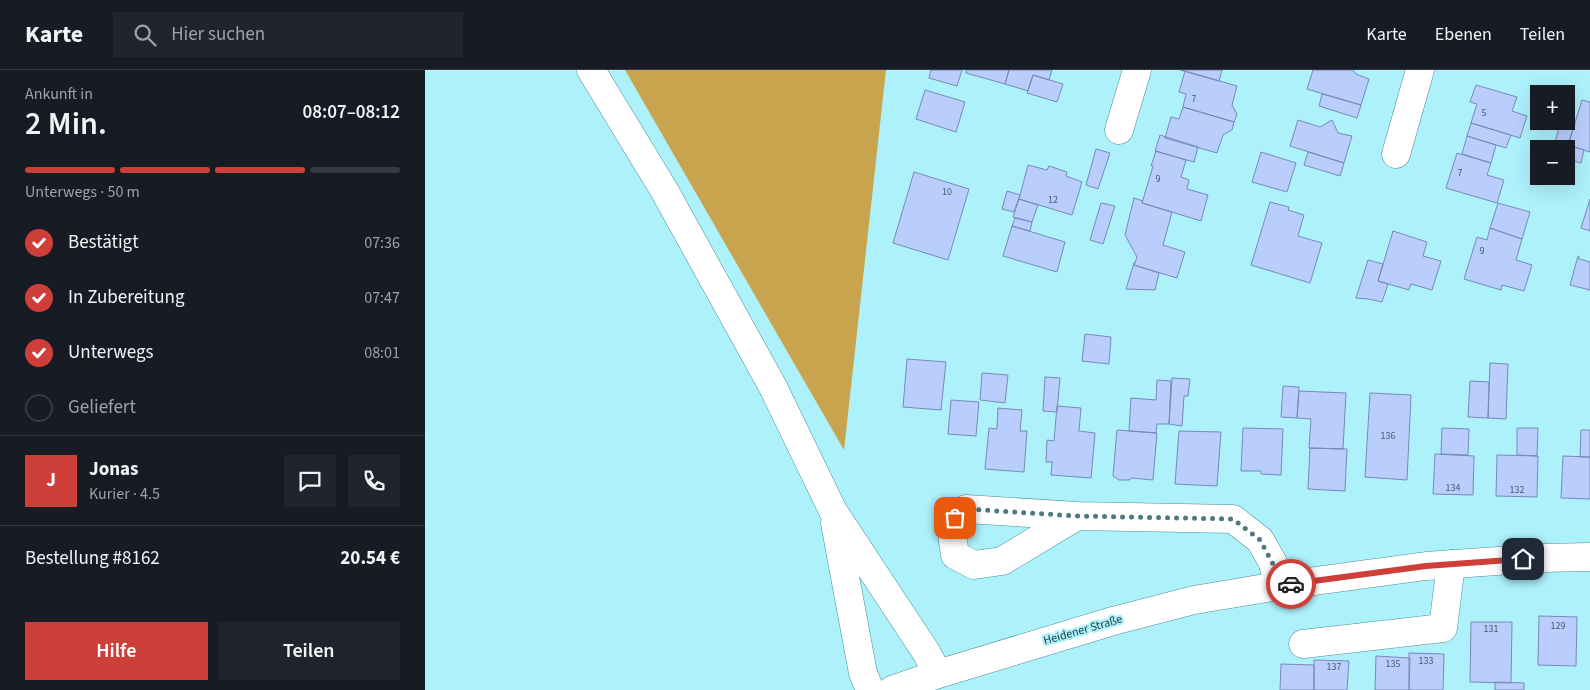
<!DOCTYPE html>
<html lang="de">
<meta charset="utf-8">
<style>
:root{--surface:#171b24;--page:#20242c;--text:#f1f3f6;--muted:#9ea1a6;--line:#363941;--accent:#ce3f3a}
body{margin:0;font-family:"Source Sans 3",sans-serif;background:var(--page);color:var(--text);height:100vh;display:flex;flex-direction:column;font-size:19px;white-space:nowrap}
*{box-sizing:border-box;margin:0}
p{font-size:16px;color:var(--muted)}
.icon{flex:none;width:28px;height:28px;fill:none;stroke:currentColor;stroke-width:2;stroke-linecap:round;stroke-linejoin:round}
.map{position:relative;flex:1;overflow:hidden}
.panel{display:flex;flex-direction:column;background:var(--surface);width:425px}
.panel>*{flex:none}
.fabs{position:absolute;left:1105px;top:15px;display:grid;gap:10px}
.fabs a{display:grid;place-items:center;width:45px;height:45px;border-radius:0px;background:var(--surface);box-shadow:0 5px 20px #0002;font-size:25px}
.pin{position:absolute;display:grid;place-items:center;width:42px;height:42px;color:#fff;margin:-21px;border-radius:10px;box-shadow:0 2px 8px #0006}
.courier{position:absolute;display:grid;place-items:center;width:50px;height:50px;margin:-25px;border:4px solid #ce3f3a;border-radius:50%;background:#fff;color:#222;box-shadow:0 1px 6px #0007}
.overview em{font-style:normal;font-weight:600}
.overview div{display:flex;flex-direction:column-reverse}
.overview{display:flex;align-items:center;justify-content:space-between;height:85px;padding:0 25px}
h1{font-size:32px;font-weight:600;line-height:38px}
.bar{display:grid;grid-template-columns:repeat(4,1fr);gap:8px 5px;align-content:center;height:60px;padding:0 25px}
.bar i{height:6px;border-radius:4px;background:var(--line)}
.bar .selected{background:var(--accent)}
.bar p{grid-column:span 4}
.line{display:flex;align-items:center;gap:12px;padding:0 25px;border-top:1px solid var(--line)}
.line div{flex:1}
.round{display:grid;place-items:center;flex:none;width:52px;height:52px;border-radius:0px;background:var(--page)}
ol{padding:0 25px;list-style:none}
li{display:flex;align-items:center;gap:15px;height:55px}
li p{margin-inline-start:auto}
li .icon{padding:5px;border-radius:50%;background:var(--accent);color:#fff;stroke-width:4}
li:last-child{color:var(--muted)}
li i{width:28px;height:28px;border:2px solid var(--line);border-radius:50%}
.primary-button{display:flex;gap:10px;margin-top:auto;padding:10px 25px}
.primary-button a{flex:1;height:58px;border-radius:0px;background:var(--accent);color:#fff;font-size:20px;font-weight:600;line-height:58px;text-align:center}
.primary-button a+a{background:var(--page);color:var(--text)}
header{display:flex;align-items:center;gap:30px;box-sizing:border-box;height:70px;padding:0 25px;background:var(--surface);border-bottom:1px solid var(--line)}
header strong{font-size:24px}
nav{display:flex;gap:28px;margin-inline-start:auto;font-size:18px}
.search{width:350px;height:45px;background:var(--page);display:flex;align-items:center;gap:12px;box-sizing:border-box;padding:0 18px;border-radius:0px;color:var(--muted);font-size:19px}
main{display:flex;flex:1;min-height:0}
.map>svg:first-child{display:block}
.forest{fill:#c9a44f}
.building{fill:#bacefd;stroke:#778ab6}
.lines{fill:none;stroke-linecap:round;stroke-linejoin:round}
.minor-casing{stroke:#4c8f98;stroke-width:29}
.major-casing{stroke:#4c8f98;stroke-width:29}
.highway-casing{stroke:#4c8f98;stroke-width:29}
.minor{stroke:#fff;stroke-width:28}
.major{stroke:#fff;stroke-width:28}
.highway{stroke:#fff;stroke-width:28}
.done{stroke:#4f7980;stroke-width:5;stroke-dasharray:0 9}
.route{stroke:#ce3f3a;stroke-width:6}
.labels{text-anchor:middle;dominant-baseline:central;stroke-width:4.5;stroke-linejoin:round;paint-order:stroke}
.number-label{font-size:10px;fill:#445e6d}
.street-label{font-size:12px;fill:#1d393d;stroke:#adf1fb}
</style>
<header>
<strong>Karte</strong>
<div class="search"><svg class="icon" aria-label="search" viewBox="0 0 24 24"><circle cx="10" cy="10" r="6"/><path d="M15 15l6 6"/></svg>Hier suchen</div>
<nav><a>Karte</a><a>Ebenen</a><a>Teilen</a></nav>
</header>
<main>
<section class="panel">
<div class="overview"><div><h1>2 Min.</h1><p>Ankunft in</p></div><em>08:07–08:12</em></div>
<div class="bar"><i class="selected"></i><i class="selected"></i><i class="selected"></i><i></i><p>Unterwegs · 50 m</p></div>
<ol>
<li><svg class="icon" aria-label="check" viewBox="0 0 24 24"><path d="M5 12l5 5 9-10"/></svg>Bestätigt<p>07:36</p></li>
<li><svg class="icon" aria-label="check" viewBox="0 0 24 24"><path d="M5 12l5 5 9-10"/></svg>In Zubereitung<p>07:47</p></li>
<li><svg class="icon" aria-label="check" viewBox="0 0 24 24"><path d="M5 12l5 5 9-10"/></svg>Unterwegs<p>08:01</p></li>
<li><i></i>Geliefert</li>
</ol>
<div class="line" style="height:90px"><b class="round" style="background:var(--accent);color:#fff">J</b><div><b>Jonas</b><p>Kurier · 4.5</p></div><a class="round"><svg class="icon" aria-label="chat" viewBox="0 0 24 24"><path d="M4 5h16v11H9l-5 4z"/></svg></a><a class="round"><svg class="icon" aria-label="phone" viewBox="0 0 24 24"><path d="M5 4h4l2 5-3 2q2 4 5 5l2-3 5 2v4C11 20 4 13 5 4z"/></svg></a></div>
<div class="line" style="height:65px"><div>Bestellung #8162</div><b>20.54 €</b></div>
<div class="primary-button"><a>Hilfe</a><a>Teilen</a></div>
</section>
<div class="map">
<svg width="1165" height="620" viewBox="0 0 1165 620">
<rect width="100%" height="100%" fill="#adf1fb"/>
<!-- forest -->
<path class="forest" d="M200,0h261l-42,380z"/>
<!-- building -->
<path class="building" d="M506,0h31l-5,16 -28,-8z
M541,0h43l-4,14 -39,-11z
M584,0h43l-3,10 -16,-5 -5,16 -23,-7z
M755,0h42l-3,11z
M888,0h40l3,4 13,5 -8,26 -54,-16z
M760,1l52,15 -5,19 5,9 -3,8 -51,-15 3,-13 -7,-2z
M608,5l30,9 -6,18 -30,-9z
M1051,15l41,12 -5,14 15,5 -7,22 -49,-15 6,-19 -7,-2z
M500,20l40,12 -9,30 -40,-13z
M897,24l39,11 -4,13 -38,-12z
M1157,30l8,2v50l-22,-7z
M758,37l51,15 -2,8 -9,5 -6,18 -52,-15 6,-21 8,2z
M873,50l22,7 12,-7 6,13 14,3 -8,27 -54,-17z
M1141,50l9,3 -7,22 16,5 -3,13 -15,-4v-10h-13l8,-28z
M1046,53l40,12 -5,13 -39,-12z
M735,65l38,12 -4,15 -39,-11z
M1042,66l29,9 -5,18 -29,-9z
M671,79l14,4 -12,36 -12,-4z
M731,81l30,9 -5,17 8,3 -2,9 21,6 -7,26 -59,-18 11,-37h-2z
M836,82l35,11 -9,29 -35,-10z
M883,82l36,11 -4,13 -36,-11z
M1032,83l34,10 -4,12 17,5 -7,23 -51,-15z
M603,95l19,5 2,-4 18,6 -1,4 16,6 -10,33 -53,-16z
M489,102l55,17 -21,71 -55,-17z
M582,121l13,4 -6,17 -12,-3z
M709,128l9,3 -1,2 30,9 -9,33 22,7 -8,26 -43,-13 3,-8 -12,-22z
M594,129l19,6 -6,17 -19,-5z
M1165,129v32l-9,-3z
M845,132l19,5 -1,3 16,5 -6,21 24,7 -12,40 -59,-18z
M676,133l14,3 -12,38 -13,-4z
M1073,133l32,9 -8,27 -32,-11z
M590,148l17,4 -2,9 -18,-5z
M587,156l53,16 -8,30 -54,-16z
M1065,158l32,11 -6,21 16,5 -8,26 -22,-6 -1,5 -37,-11 13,-42 10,3z
M968,161l34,11 -4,14 18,5 -9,29 -21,-6 -2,6 -31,-9z
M1153,186h1v3l11,3v28l-20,-5z
M943,190l15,4 -5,17 10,3 -6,18 -14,-3 -12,-1z
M709,193h1l-1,2 25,8 -4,17 -29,-1z
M660,264l26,3 -2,27 -27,-3z
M482,289l39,3 -5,48 -38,-3z
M1065,293l18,1 -2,55 -18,-1z
M557,303l26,2 -3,28 -25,-3z
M620,307l15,1 -3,34 -14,-1z
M747,308l18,1 -2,17h-4l-2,30 -13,-2z
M732,310l14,1 -2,43h-12l-1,9 -27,-2 2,-33 25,2z
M1045,311l19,1 -1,36 -20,-1z
M858,316l16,1 -2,31 -16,-1z
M874,321l47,2 -3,56 -34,-1 2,-29 -14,-1z
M945,323l41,2 -4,85 -42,-3z
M526,330l28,2 -3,34 -28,-2z
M632,336l24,2 -2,23 16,2 -4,45 -40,-3 1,-13h-6l1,-22 7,1z
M573,338l24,2 -2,21h7l-3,41 -39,-3 4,-41 8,1z
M818,358l40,1 -2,46 -20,-1v-3h-20z
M1017,358l27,1 -1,26 -27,-1z
M1092,358h21l-1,28 -20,-1z
M692,360l40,3 -4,47 -21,-2 -3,2h-10l-6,-4z
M1156,360h9v27h-10z
M754,361l42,1 -4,54 -42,-2z
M885,378l37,1 -2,42 -37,-2z
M1010,384l39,2 -1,39 -40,-1z
M1072,385l41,1 -1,41 -41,-1z
M1138,386l27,1v42l-29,-1z
M1114,546l38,1 -1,49 -38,-1z
M1046,552h41l-1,61 -41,-1z
M984,583l35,1 -1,36h-34z
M951,586l34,2 -1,32h-34z
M889,590l35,1 -2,29h-33z
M856,594l33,1v25h-34z
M1070,612l29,1v7h-29z"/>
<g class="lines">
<defs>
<path id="minor" d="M694,60l18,-60
M971,84l24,-84
M652,446l-75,45 -28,4 -19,-10c-3,-23 -8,-31 11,-46l111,7 156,3 27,21 13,23 5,23
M878,574l140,-16 8,-64"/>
<path id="major" d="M467,620l46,-16 175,-53 81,-21 84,-14 148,-20 115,-8 49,-1"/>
<path id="highway" d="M166,0l73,120 109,197 60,124 93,141 12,22
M410,453l28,150 7,17"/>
</defs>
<!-- minor casing -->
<use href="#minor" class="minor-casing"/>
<!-- major casing -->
<use href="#major" class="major-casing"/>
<!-- highway casing -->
<use href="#highway" class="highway-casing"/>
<!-- minor -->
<use href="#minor" class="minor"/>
<!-- major -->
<use href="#major" class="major"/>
<!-- highway -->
<use href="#highway" class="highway"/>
</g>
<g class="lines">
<!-- done -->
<path class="done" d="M530,448l11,-9 111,7 156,3 27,21 13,24 5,22 13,-2"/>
<!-- route -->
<path class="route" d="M866,514l135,-18 97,-7"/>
</g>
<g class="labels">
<!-- number labels -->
<g class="number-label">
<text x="769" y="29">7</text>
<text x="1059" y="43">5</text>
<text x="1035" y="103">7</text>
<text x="733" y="109">9</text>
<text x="522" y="122">10</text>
<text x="628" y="130">12</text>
<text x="1057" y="181">9</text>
<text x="963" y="366">136</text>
<text x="1028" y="418">134</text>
<text x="1092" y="420">132</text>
<text x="1133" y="556">129</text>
<text x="1066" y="559">131</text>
<text x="1001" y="591">133</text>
<text x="968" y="594">135</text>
<text x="909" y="597">137</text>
</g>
<!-- street labels -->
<g class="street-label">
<text transform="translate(658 560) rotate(-16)">Heidener Straße</text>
</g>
</g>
</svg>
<div class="fabs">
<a>+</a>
<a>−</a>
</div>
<div class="pin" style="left:530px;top:448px;background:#ea580c"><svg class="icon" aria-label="bag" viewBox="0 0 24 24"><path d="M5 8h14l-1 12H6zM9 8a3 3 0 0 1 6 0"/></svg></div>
<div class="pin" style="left:1098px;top:489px;background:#1f2937"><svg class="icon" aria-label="home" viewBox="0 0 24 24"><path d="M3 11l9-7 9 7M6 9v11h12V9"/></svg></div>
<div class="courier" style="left:866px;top:514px"><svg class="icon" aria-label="car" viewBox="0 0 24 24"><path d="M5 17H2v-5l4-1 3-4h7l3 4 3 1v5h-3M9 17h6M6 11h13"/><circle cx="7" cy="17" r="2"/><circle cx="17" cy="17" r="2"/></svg></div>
</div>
</main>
